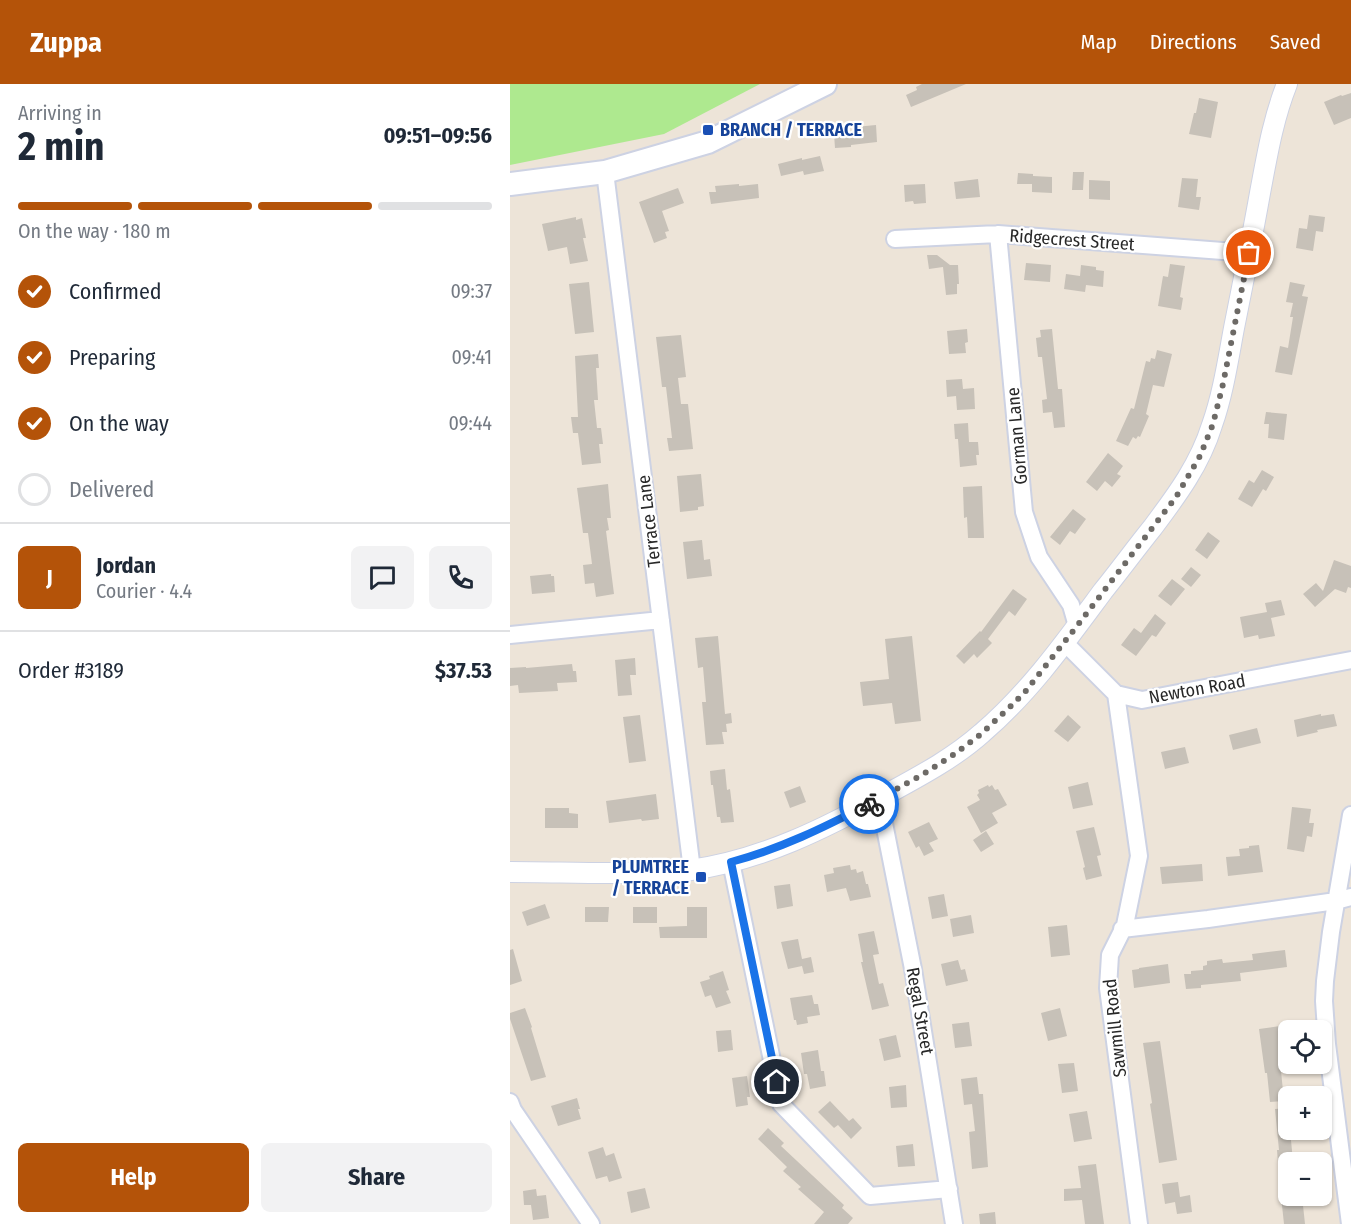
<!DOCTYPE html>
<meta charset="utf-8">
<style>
:root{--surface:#fff;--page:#f2f2f3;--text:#1f2937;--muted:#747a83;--line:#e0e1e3;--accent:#b45309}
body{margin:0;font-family:"Fira Sans Condensed",sans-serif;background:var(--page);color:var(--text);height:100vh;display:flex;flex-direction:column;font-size:22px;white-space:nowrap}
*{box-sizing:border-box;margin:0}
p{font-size:20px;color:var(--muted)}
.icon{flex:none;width:33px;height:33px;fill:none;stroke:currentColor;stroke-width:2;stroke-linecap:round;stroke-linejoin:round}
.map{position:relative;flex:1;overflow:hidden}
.side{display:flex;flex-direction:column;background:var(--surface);width:510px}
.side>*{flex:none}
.fabs{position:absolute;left:768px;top:936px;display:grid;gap:12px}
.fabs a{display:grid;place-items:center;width:54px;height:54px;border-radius:9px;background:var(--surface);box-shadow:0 2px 4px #0004;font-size:30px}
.pin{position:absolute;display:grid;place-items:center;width:51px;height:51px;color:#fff;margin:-26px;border:3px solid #fff;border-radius:50%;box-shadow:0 2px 6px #0007}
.courier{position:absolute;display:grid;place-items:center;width:60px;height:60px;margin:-30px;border:4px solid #1a73e8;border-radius:50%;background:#fff;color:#222;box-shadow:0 2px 8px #0007}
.summary em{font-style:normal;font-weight:700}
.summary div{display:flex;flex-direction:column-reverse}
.summary{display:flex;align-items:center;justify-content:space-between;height:102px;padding:0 18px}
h1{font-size:39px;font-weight:700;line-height:45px}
.bar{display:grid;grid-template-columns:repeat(4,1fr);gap:9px 6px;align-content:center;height:72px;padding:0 18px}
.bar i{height:8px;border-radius:4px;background:var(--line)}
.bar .current{background:var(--accent)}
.bar p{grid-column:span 4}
.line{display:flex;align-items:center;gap:15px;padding:0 18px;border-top:2px solid var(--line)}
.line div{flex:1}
.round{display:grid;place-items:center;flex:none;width:63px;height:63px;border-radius:9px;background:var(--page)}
ol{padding:0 18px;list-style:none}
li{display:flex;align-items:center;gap:18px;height:66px}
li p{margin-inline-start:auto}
li .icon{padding:6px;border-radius:50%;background:var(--accent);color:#fff;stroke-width:4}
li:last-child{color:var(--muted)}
li i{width:33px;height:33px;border:3px solid var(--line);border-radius:50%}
.button{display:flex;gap:12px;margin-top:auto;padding:12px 18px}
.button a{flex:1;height:69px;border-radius:9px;background:var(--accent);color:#fff;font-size:24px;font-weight:700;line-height:69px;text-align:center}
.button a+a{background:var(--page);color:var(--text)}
header{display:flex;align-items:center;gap:36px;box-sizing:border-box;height:84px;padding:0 30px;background:var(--accent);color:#fff}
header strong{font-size:28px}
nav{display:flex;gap:33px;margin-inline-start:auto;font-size:21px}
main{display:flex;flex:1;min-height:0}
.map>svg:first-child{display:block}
.green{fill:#aee98f}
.building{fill:#c7c1b8}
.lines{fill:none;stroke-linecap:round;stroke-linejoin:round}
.minor-casing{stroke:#cdd2e3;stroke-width:20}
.tertiary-casing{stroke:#cdd2e3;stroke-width:22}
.secondary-casing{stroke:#cdd2e3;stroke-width:26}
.minor{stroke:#fff;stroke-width:16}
.tertiary{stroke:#fff;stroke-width:20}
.secondary{stroke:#fff;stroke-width:22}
.done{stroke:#6d6a66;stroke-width:6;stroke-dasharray:0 10.8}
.route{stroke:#1a73e8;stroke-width:8}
.transit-dot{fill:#1a4fb4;stroke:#fff;stroke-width:2}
.labels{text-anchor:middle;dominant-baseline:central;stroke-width:4.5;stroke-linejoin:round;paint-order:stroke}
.transit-label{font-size:18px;font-weight:bold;fill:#164399;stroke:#fff;text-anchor:start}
.street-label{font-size:18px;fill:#282828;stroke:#fff}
</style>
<header>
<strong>Zuppa</strong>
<nav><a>Map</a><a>Directions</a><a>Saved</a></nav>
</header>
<main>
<section class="side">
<div class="summary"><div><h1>2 min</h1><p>Arriving in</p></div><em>09:51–09:56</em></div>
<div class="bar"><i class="current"></i><i class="current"></i><i class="current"></i><i></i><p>On the way · 180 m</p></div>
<ol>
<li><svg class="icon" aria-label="check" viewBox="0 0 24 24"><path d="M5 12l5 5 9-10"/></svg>Confirmed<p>09:37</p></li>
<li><svg class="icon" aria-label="check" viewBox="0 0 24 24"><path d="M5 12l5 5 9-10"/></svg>Preparing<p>09:41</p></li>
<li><svg class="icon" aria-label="check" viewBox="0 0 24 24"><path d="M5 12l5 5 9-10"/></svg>On the way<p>09:44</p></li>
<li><i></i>Delivered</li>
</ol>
<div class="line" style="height:108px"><b class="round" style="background:var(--accent);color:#fff">J</b><div><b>Jordan</b><p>Courier · 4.4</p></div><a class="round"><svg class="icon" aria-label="chat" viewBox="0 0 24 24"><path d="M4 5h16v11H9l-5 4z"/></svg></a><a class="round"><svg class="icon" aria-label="phone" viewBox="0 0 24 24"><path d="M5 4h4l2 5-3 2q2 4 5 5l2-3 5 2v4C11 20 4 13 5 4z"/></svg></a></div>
<div class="line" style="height:78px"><div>Order #3189</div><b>$37.53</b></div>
<div class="button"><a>Help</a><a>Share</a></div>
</section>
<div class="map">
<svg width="841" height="1140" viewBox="0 0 841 1140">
<rect width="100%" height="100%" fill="#ede4d8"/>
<!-- green -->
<path class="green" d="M0,0h250l-96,50 -154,31z"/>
<!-- building -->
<path class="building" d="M412,0h44l-55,23 -5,-12 11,-5 -1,-3z
M841,9v25l-17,7 -10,-23 17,-7 1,1z
M689,14l19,4 -7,36 -22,-4 5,-21h2z
M366,41l1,17 -26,3v2l-16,1 -1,-14 22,-3 -1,-4z
M310,72l4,15 -20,4 -1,-4 -22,5 -3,-12 24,-6v2z
M563,88h11l-1,18h-11z
M508,89l15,1v2l19,1v16l-20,-1v-8h-15z
M672,94l16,1 -2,18h5l-2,13 -21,-3z
M468,95l2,18 -24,2 -2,-17z
M579,96l21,1v19l-21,-1z
M229,100v2l19,-2 1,14 -48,6 -2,-12h7l-1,-6z
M415,100l1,19 -12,1 -1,-3 -8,1 -1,-17z
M168,104l6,15 -22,8 7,20 -4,1 2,6 -13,5 -15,-41z
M799,131l16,2 -2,15 -7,-1 -3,20 -17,-3 3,-20 8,1z
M66,133v3l6,-2 4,20h-3l5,23 -18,3 -3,-17 -19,4 -6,-27z
M417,171h10l13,10h8l1,19h-2v10l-11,1 -3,-28 -14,2z
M516,179l25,2 -1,17 -26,-2z
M660,180l15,2 -5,31 3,1 -2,12 -23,-4 5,-30 5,1z
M571,181l15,2v3l8,1 -1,16 -17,-2 -1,7 -21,-3 2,-15 14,2z
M79,198l5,50 -19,2 -6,-50z
M780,198l15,3 -3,11 6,1 -16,78 -17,-3 5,-26 8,2 5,-31h-3l3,-14 -7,-1z
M457,245l1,13 -3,1 1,10 -17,1 -2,-23z
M542,245l6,60h4l3,38 -11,1 -2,-16 -9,1 -1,-13 5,-1 -5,-42h-4l-2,-19 5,-1 -1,-7z
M171,251l5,42 -8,1 3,26h7l5,45 -24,2 -2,-13h5l-6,-51h-4l-6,-50z
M647,266l15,4 -8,33 -11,-2 -7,29 3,2 -9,21 -2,-1 -2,3 -3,-2 -5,9 -12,-5 15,-33 3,1 12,-48 4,1 1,-4 4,1z
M88,270l1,14h-3l2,32h-4l3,28h4l2,16h-4l2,19 -19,2 -4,-32h-5l-2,-16h7l-3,-61z
M452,295l1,10 11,-1 1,21 -18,1 -1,-14 -9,1 -1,-17z
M756,328l21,2 -3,26 -16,-2 1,-14h-5z
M458,339l1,19h9l1,13h-3l1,10 -17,2 -2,-28h-3l-1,-15z
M598,369l15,13 -6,8 4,2 -9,11 -7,-6 -8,10 -11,-9z
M752,386l12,7 -8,14 -3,-2 -11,18 -14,-8 11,-19 5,3z
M191,390l3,32 -6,1v3l-18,2 -3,-36z
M98,400l3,34h-4l2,12 -3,1 8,63 -18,3 -2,-14 -9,1 -2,-19 9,-1 -4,-31h-5l-6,-45z
M472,402l2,52h-16l-1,-21 -3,1 -1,-31z
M563,425l13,10 -11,15 -5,-3 -10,14 -10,-8z
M698,448l12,9 -13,18 -12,-9z
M192,456l2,20 6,-1 2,17 -25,3 -4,-37z
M824,476l17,6v22l-3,-1 -2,6 -11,-4 -20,18 -12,-13 13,-11 7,8z
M681,483l10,8 -10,12 -10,-8z
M41,490v2h3l1,16 -23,2 -2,-18z
M662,495l13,10 -14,17 -13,-10z
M503,505l14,10 -12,17 -6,-5 -21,28 4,4 -15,15 -3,-4 -10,10 -8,-8 24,-25 1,1z
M771,516l4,15 -14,3 4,18 -16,3 -1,-4 -14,3 -4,-21 27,-5 -2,-9z
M645,530l11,9 -10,14 -4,-2 -16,21 -15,-11 13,-17 7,5z
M208,552l7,78 6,-1 1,10 -6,1 1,8h-5l2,12 -18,1 -4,-43h4l-3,-35 -5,1 -3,-30z
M402,552l9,85 -26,3 -3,-21 -29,3 -3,-24 29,-3 -4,-40z
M125,574l1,17h-6l2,20 -14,1 -3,-36z
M62,580l1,7h3l1,11 -20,1 1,8 -39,2 -1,-8 -8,1v-18l16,-1v1z
M811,630v2l13,-2 3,12 -20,4 1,2 -21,5 -3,-17z
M130,631l6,46 -17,2 -6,-46z
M558,631l13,12 -13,15 -14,-11z
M747,644l4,15 -28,7 -4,-15z
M675,663l4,16 -24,6 -4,-17z
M215,685l2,21 3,-1 4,33 -13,1 -1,-6h-3l-4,-32h-2l-1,-14z
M578,698l5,23 -20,4 -5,-22z
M478,701l1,2 3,-2 3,5 3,-1 9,16 -15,8 6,10 -17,10 -14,-26 13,-7 -3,-5 2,-2 -1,-3z
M290,702l6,16 -16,6 -6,-16z
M146,710l3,25 -17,2 -1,-2 -32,4 -3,-22z
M782,723l19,2 -2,14h5l-2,14 -5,-1 -3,16 -17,-3z
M35,724h24v5l9,1v14h-33z
M419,738l9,17 -9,4 5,8 -10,5 -5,-10 -3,2 -8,-16z
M584,743l7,28 -4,1 5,20 -16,4 -3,-12 2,-1 -9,-36z
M476,747l8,13 -13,8 -8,-12z
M749,761l4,27 -35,4 -2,-19 14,-1 -1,-7 10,-1v-2z
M692,780l1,17 -41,3 -2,-17z
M340,781l1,5 5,-1 1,4 6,-2 3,13h2l3,13 -21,4 -4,-13 -19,4 -3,-17 10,-2 -1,-5z
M280,800l3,22 -16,3 -3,-23z
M434,810l4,22 -16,3 -4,-22z
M35,820l5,14 -23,8 -5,-14z
M75,823h24l-1,15h-23z
M123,823h24v16h-24z
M177,823h20v31h-47l-1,-11 28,-1z
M461,831l3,18 -21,4 -3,-18z
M557,841l3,30 -19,2 -3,-30z
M364,847l5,23 -6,1 6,29 4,-1 6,23 -17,4 -11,-48h2l-5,-28z
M288,855l4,20 9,-2 3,15 -10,2 -2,-8 -14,3 -7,-27z
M3,865l9,32 -12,4v-35z
M775,866l2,17 -47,6 1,8 -40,4v3l-15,1 -2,-15h7v-3l12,-1v-4l4,-1v-4l15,-2 1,4 30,-3 -1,-6z
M448,876l3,10 4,-1 3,12 -22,5 -5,-22z
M658,880l2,19 -36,5 -2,-18 7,-1v-1z
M213,887l6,19 -3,1 5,12 -15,5 -5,-13 -6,2 -5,-15 10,-3 -1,-3z
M302,911l2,9h4l2,11 -13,2 1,6 -11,2 -1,-5h-2l-4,-22z
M15,924l7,19 -1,1 15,49 -15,4 -21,-62v-6z
M550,924l7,28 -19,5 -7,-28z
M459,938l3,24 -17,2 -3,-24z
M770,942l8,44 -7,1 3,30 -14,1 -3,-29h-2l-6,-44z
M221,946l2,20 -15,2 -2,-21z
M386,951l5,22 -17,4 -5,-22z
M650,957l17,119 -18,3 -9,-59 2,-1 -9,-60z
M308,966l3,21h3l2,15 -16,3 -3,-15h-3l-3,-21z
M564,979l4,28 -16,2 -4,-29z
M237,992l3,21h-3l1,8 -12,2 -4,-29z
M467,993l2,17h4l5,73 -16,2 -3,-37 6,-1 -3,-27 -8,1 -3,-26z
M396,1001l1,22 -16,1 -2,-21z
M67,1014l3,11h-2l3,10 -23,7 -7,-20z
M320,1017l19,20 4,-3 9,10 -11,11 -13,-14 -4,3 -16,-16z
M778,1024v22h2l3,31 -5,1v28h-8l-3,-40h2l-4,-41z
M577,1027l5,28 -18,3 -5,-28z
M258,1044l16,15 -3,3 63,59 -2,3 11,10 -5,6h-34l10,-12 -26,-23 3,-2 -18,-16 4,-4 -29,-28z
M403,1060l2,22 -17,1 -2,-21z
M93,1063l3,9 8,-3 8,25 -13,4 -2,-6 -11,3 -8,-27z
M586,1080l8,60h-19l-3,-24 -18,1v-12l17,-1 -3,-22z
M668,1098l2,15 10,-2 2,17 -15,2 -2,-12 -10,2 -3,-20z
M135,1104l5,20 -19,5 -4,-21z
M26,1105l1,7 9,-1 3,23 -16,2 -2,-15h-7l-1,-14z
M771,1112h21l3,28h-21z
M485,1128l1,12h-16l-1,-10z"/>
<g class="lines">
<defs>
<path id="minor" d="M95,88l87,698
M488,150l26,278 15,45 32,48 6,21
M385,155l103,-5 251,19
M0,551l151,-15
M554,558l52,52 26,6 209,-40
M606,610l23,162 -14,69 -15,30 -2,33 31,236
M369,714l34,171 41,255
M221,778l50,242 89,92 79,-7
M612,845l86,-10 128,-18 15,-4
M0,1018l3,8 78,114
M840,1140l-23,-180 -3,-43 1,-20 6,-49 20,-117"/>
<path id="tertiary" d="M0,788c33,0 67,1 100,1 27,0 54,1 81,-3 71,-10 135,-42 196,-76 33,-18 67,-36 95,-61 47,-40 84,-92 121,-142 17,-21 33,-43 50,-64 24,-32 47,-63 59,-102 11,-31 16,-65 22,-97 9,-45 18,-90 26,-135 7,-37 13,-74 27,-109"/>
<path id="secondary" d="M0,100l95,-12 103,-30 117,-58"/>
</defs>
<!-- minor casing -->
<use href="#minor" class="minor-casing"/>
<!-- tertiary casing -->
<use href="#tertiary" class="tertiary-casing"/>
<!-- secondary casing -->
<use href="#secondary" class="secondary-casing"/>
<!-- minor -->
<use href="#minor" class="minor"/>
<!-- tertiary -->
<use href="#tertiary" class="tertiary"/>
<!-- secondary -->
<use href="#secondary" class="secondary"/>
</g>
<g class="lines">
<!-- done -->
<path class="done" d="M359,720l53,-29 34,-22 25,-19 30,-28 14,-14 52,-66 99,-129 24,-41 13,-32 10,-40 26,-131"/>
<!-- route -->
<path class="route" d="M267,998l-46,-220c49,-13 94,-35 138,-58"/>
</g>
<!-- markers -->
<g class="transit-dot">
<rect x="192" y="40" width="12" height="12" rx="3"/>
<rect x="185" y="787" width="12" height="12" rx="3"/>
</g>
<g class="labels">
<!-- transit labels -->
<g class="transit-label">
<text x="210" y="46">BRANCH / TERRACE</text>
<text x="179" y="783" text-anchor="end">PLUMTREE<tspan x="179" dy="21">/ TERRACE</tspan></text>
</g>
<!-- street labels -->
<g class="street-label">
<text transform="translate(562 156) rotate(4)">Ridgecrest Street</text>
<text transform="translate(507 352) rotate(-95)">Gorman Lane</text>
<text transform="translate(139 437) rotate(-97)">Terrace Lane</text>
<text transform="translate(687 605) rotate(-10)">Newton Road</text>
<text transform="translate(410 927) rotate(80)">Regal Street</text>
<text transform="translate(605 944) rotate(-96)">Sawmill Road</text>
</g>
</g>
</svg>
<div class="fabs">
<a><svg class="icon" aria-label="locate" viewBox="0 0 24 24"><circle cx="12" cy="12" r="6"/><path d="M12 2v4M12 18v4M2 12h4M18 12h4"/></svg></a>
<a>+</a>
<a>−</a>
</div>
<div class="pin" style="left:739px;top:169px;background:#ea580c"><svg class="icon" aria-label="bag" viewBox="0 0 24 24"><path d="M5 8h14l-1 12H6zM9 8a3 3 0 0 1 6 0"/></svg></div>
<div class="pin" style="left:267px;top:998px;background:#1f2937"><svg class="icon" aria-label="home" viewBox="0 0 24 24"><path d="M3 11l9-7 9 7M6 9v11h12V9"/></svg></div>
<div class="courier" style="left:359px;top:720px"><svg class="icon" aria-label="bike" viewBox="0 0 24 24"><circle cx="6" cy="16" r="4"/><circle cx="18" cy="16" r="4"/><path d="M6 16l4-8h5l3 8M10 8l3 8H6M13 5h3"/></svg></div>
</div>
</main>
